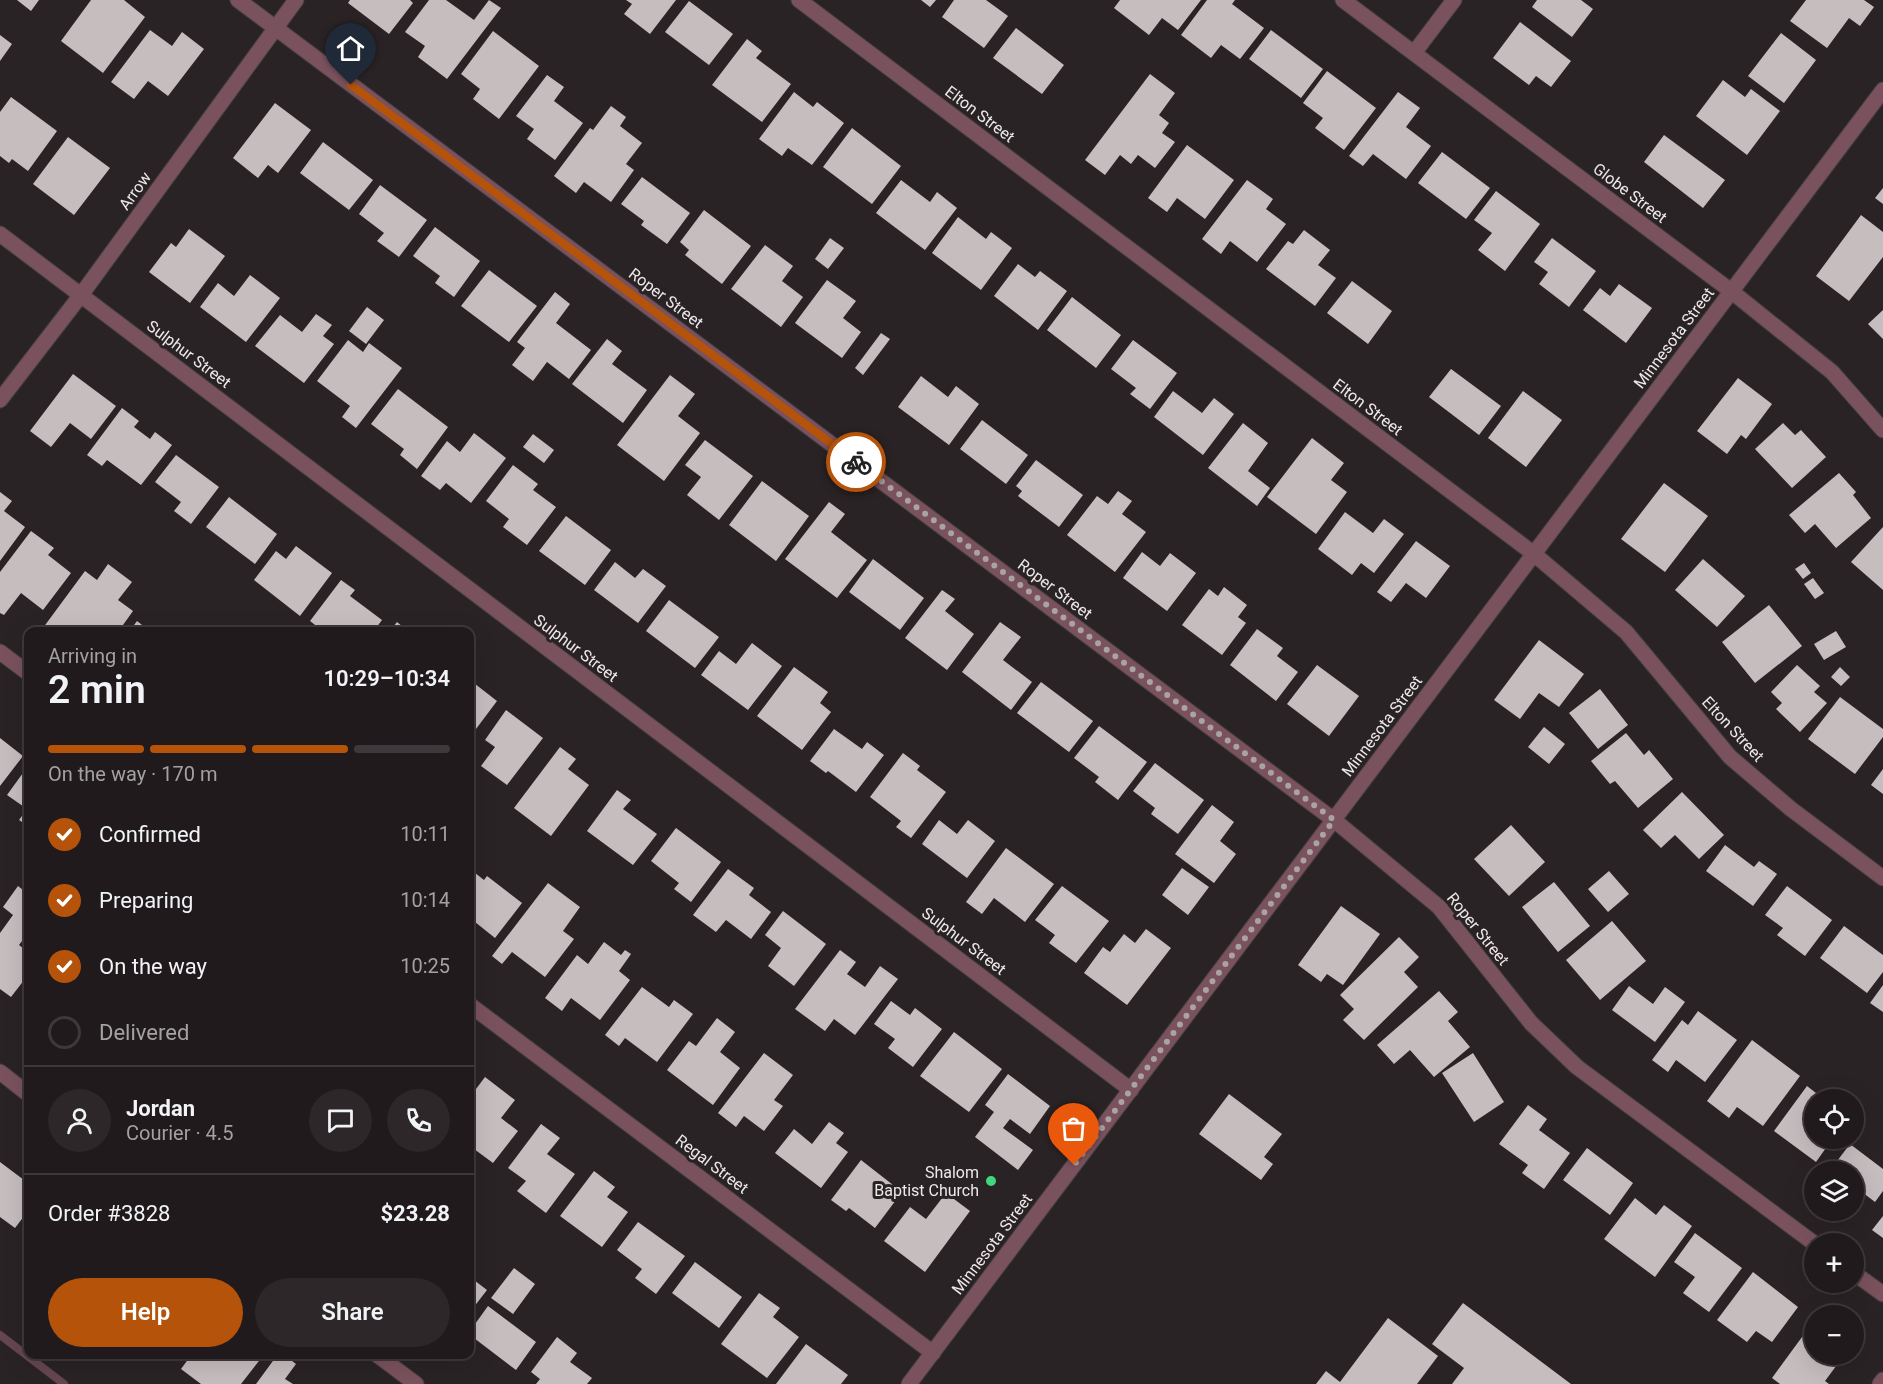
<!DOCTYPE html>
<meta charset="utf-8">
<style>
:root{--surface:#201a1c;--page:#2d2729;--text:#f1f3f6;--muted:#a2a1a3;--line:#3d383b;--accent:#b45309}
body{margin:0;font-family:Roboto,sans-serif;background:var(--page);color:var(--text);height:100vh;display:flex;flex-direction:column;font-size:22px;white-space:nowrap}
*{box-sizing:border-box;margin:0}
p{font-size:20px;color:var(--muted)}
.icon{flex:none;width:33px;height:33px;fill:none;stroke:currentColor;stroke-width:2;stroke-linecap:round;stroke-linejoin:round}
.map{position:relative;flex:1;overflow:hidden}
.side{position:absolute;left:24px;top:627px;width:450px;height:732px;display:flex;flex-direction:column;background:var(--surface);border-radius:12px;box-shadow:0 6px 24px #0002,0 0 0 2px var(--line)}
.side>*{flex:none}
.controls{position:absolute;left:1804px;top:1089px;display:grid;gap:12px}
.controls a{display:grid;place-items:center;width:60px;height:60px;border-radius:50%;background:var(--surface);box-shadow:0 6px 24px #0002,0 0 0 2px var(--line);font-size:30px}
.pin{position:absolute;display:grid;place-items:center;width:51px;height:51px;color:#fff;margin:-62px -26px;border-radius:50% 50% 50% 0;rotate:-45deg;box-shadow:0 0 6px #0007}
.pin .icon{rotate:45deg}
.courier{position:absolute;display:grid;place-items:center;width:60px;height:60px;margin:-30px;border:4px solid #b45309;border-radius:50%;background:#fff;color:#222;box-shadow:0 2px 8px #0007}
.summary em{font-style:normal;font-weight:600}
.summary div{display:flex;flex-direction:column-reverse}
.summary{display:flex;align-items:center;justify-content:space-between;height:102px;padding:0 24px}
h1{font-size:39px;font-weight:600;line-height:45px}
.bar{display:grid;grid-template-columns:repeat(4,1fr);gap:9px 6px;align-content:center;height:72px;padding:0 24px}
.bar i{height:8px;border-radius:4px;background:var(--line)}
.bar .on{background:var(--accent)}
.bar p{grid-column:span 4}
.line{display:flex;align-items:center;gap:15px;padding:0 24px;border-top:2px solid var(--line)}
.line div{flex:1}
.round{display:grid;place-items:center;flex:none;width:63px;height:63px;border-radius:32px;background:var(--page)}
ol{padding:0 24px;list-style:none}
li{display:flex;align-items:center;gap:18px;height:66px}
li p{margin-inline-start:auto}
li .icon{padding:6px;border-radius:50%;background:var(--accent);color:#fff;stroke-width:4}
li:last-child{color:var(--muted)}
li i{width:33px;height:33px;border:3px solid var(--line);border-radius:50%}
.action{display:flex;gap:12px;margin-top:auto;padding:12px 24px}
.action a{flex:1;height:69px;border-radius:36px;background:var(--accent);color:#fff;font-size:24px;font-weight:600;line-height:69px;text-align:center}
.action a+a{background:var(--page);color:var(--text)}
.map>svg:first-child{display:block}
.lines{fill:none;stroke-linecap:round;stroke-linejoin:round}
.stream{stroke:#654651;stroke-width:8}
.building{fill:#c6bdbf}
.minor-casing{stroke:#453f40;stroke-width:17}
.tertiary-casing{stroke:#453f40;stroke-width:17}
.minor{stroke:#7a525d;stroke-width:15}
.tertiary{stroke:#7a525d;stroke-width:15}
.done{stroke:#a9a3a4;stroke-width:6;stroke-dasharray:0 10.8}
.route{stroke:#b45309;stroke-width:8}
.poi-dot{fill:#41d77c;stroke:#2a2325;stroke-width:2}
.labels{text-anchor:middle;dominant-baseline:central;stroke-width:6;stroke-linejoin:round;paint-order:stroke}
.street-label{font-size:16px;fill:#ede8e9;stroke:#2a2325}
.poi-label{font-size:16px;fill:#ede8e9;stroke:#2a2325;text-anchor:end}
</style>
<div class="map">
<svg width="1883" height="1384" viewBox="0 0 1883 1384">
<rect width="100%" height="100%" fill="#2a2325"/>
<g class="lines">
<!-- stream -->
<path class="stream" d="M0,1335l64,49"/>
</g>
<!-- building -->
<path class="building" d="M17,0h22l-8,11z
M91,0h33l21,17 -42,56 -42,-32z
M350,0h60l3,3 -24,31 -41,-31z
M429,0h17l28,20 15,-20 12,8 -54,71 -29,-22 7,-11 -20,-14z
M626,0h50l-26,34 -26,-20 8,-10z
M921,0h15l-6,7z
M954,0h32l22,16 -24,32 -42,-31z
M1120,0h81l-23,30 -16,-12 -13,17 -35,-27z
M1207,0h28l-3,4 32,24 -24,31 -19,-14 -10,13 -30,-23z
M1537,0h44l12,9 -21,28 -40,-30z
M1806,0h58l10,7 -14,19 -11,-8 -22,30 -37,-27z
M689,1l44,33 -24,31 -44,-33z
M1520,22l51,39 -20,26 -15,-11 -7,9 -36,-27z
M1016,28l48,37 -22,29 -49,-36z
M150,30l22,16 10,-14 22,17 -36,47 -20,-15 -14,18 -23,-17z
M1271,30l52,39 -22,29 -52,-39z
M493,31l46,35 -40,53 -26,-20 7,-10 -19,-15z
M1781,33l35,27 -32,43 -36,-27z
M0,35l12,9 -12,17z
M747,39l15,12 -6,7 35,26 -29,38 -50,-37z
M1327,71l49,37 -32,42 -29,-22 8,-10 -20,-15z
M1150,74l25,19 -16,22 10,8 -7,10 13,9 -20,26 -17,-13 -7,9 -11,-9 -15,20 -20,-15z
M547,75l17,12 -10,14 29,22 -28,37 -28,-21 7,-10 -18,-13z
M1723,80l22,17 6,-8 29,22 -33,44 -51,-39z
M794,92l19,15 4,-5 27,21 -32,42 -24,-17 -6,8 -23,-17z
M1398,92l22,16 -14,19 25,19 -25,33 -33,-25 -10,12 -14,-10z
M11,97l46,34 -29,40 -16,-12 -3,4 -9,-7v-44z
M275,103l36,27 -33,43 -10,-8 -10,13 -25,-20z
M611,106l15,11 -6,9 22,17 -16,21 8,6 -23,32 -27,-20 -8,11 -22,-17 36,-48 3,2z
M852,128l49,38 -29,38 -49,-37z
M1664,135l61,45 -22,28 -59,-46z
M68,137l42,31 -36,47 -41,-31z
M323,142l50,38 -24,30 -49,-37z
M1187,145l47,35 -29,39 -28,-21 -10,14 -19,-14z
M1442,152l48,36 -24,31 -48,-36z
M642,177l48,36 -23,31 -26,-19 3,-4 -23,-17z
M901,180l29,22 7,-10 20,16 -32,42 -49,-37z
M1247,180l26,19 -7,10 20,15 -29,38 -27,-21 -9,13 -19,-15z
M380,185l47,35 -28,37 -22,-16 7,-8 -25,-19z
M1883,188v16l-8,-6z
M1496,191l44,33 -35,47 -27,-21 14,-17 -18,-13z
M704,210l47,36 -29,38 -37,-29 4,-5 -9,-8z
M1861,215l22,17v25l-34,44 -33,-25z
M958,217l28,22 5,-7 21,16 -31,42 -49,-37z
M435,227l45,34 -26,36 -19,-14 5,-7 -27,-20z
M189,229l36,27 -35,47 -41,-31 22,-29 5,4z
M1304,230l26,20 -12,15 18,13 -21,28 -49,-37 22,-28 5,3z
M830,238l14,10 -16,21 -13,-10z
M1552,238l44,33 -27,36 -30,-23 9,-12 -14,-10z
M765,245l28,21 -11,15 21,16 -22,30 -50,-38z
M1018,264l17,13 5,-6 27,20 -29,39 -44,-34z
M489,270l48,36 -28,36 -48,-36z
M250,275l30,23 -34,44 -46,-35 18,-24 16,13z
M827,280l29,21 -13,17 18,14 -19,26 -47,-35z
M1352,281l40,30 -24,33 -41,-31z
M1619,284l33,24 -26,35 -43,-33 17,-22 10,8z
M555,292l15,12 -14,19 35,27 -22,29 -22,-17 -14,19 -21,-16 13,-17 -8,-6z
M1072,297l49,38 -25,33 -49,-38z
M367,307l17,13 -18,24 -17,-13z
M1883,310v29l-15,-15z
M316,314l16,11 -9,11 11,8 -30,39 -49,-37 25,-31 22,17z
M881,333l9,6 -27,36 -8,-7z
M607,339l15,12 -10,13 35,26 -24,33 -51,-39z
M348,340l15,12 6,-9 33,25 -46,60 -14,-11 8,-11 -33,-25z
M1133,340l44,33 -27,36 -20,-15 6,-6 -25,-19z
M1451,369l50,37 -22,29 -50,-38z
M73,374l43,32 -25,33 -21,-16 -19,24 -21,-16z
M670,375l25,19 -17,22 22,17 -36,48 -47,-36z
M921,376l27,21 8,-11 23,18 -30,41 -51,-38z
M1738,378l34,26 -26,35 -5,-4 -14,19 -30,-23z
M398,389l50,38 -31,42 -17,-14 4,-6 -33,-25z
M1173,391l29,22 12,-15 20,16 -31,41 -49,-38z
M1523,391l39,29 -36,47 -38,-29z
M122,408l17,13 -5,6 16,12 5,-7 17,13 -31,40 -34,-25 -5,6 -15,-11z
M982,420l46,35 -22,29 -46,-35z
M1243,423l25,20 -20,28 22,17 -13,18 -49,-38z
M1783,423l12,12 6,-5 25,27 -34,31 -37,-39z
M474,433l32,25 -35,45 -25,-20 -6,7 -19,-14 26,-35 13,11z
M533,434l21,16 -10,13 -21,-16z
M1312,438l32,25 -13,17 16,12 -31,42 -49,-37z
M705,440l48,36 -34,44 -32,-25 14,-18 -16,-12z
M176,455l43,32 -28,37 -17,-13 7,-9 -26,-20z
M1036,460l47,35 -24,32 -41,-31 4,-5 -6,-5z
M513,465l25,19 -5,6 23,17 -29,38 -24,-18 6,-8 -23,-18z
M1839,473l17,19 -3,3 18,23 -35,30 -21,-24 -10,9 -16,-18z
M762,481l47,35 -33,45 -47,-36z
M1664,483l44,33 -43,56 -44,-33z
M1118,491l14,10 -10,13 24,18 -31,40 -48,-37 30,-39 11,8z
M0,492l12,9 -8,10 21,16 -25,34z
M229,497l48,37 -22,30 -49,-37z
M829,502l16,12 -14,18 36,28 -30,38 -52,-39z
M1345,512l28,21 11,-14 20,15 -30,39 -13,-10 -9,12 -34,-26z
M566,516l45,34 -26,35 -46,-34z
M1883,527v63l-32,-28z
M31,531l23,17 -6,7 23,18 -28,37 -22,-17 -17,22 -4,-2v-41z
M1416,541l34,25 -24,32 -20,-15 -15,19 -14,-10z
M296,546l36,27 -32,43 -46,-36 22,-29 10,8z
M1142,552l18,14 10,-13 26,20 -29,38 -44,-33z
M873,559l51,39 -24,32 -51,-38z
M1703,559l42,37 -28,31 -42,-37z
M615,562l20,16 8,-9 23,17 -28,37 -44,-33z
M1804,563l7,10 -8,6 -8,-10z
M108,564l24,18 -14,18 15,11 -15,21h-35l-7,-6 -3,6h-33l45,-61 12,9z
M1813,578l11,15 -9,6 -11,-15z
M341,580l14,10 -5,6 32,24 -9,12h-49l-14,-11z
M1224,587l23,18 -9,12 8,6 -24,32 -40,-30 27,-36 9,7z
M942,590l13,9 -10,12 29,23 -27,36 -42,-32z
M669,600l50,37 -24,31 -49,-37z
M1769,605l33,41 -47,37 -33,-41z
M137,621l14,11h-22z
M397,622l12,10h-20z
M1000,622l21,15 -18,23 29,22 -21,28 -49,-38z
M1257,629l26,19 -6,8 21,16 -22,29 -46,-36z
M1836,631l10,16 -22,13 -10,-16z
M1539,640l45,34 -25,33 -20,-14 -19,26 -26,-19z
M752,643l30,23 -34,44 -47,-35 18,-24 17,13z
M1317,665l42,31 -30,40 -42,-32z
M1797,665l23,21 -6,6 13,11 -27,29 -24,-23 6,-6 -11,-11z
M794,667l34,25 -8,11 11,9 -29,38 -45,-34z
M1840,667l10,10 -9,9 -10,-9z
M470,680l27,21 -27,36z
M1041,682l52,39 -24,31 -52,-39z
M1600,689l28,36 -30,24 -29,-36z
M1840,697l43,32v8l-28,37 -47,-35z
M506,710l37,28 -36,47 -26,-19 14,-19 -10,-7z
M1099,726l48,36 -29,38 -23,-18 4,-5 -25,-19z
M1544,727l21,17 -16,20 -21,-17z
M834,729l28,20 5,-7 17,13 -28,37 -28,-21 -2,2 -16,-12z
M1626,733l18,22 5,-5 24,29 -35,29 -23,-27 -5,3 -19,-23z
M0,738l23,18 -23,30z
M560,747l16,12 -8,10 21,16 -38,51 -37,-28z
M903,753l17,13 -3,4 29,22 -35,46 -15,-11 5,-6 -31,-24z
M1155,763l49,37 -26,34 -27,-20 4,-6 -22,-17z
M28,766v60l-9,-6 8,-11 -20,-14z
M1883,769v25l-12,-9z
M617,790l14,10 -8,9 34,25 -24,31 -46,-34z
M1682,792l42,43 -25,24 -24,-24 -14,13 -18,-18z
M1212,805l22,17 -14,19 16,13 -22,29 -39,-29z
M939,820l18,14 11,-14 27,21 -28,37 -45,-34z
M1511,825l34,37 -36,34 -35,-37z
M676,828l45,34 -30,40 -17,-13 5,-6 -28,-22z
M1725,845l29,22 5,-6 18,13 -24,32 -47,-35z
M1006,848l48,36 -29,38 -31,-24 -12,16 -16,-12z
M1182,868l27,19 -21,28 -26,-20z
M470,869l14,11 3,-4 35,27 -27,35 -25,-20z
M728,869l26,19 -5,7 22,17 -20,27 -25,-19 -10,12 -23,-17z
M1609,871l20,23 -21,18 -20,-23z
M1554,882l36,44 -32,26 -36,-45z
M548,883l32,24 -17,24 11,8 -29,38 -33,-25 -10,12 -10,-8z
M18,886l10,8v39l-9,12 9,7v23l-17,22 -11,-8v-56l13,-18 -10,-8z
M1062,886l47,35 -33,42 -27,-20 6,-8 -20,-15z
M1787,886l45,34 -27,36 -28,-21 6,-7 -18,-13z
M1341,906l39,28 -37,51 -16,-11 -6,8 -23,-17z
M783,911l43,33 -32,42 -26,-20 13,-18 -16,-13z
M1612,921l34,40 -46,39 -34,-40z
M1844,926l39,29v17l-16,21 -47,-35z
M1146,929l25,19 -44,57 -43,-32 19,-26 7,5 14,-18 11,9z
M1399,937l20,20 -15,15 14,15 -54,53 -21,-20 11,-11 -14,-14z
M604,942l17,13 4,-5 6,4 -12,17 11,9 -30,40 -29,-22 -9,13 -17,-13 32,-43 11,9z
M840,950l16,12 -9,12 18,13 15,-21 18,13 -43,56 -21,-16 -9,12 -30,-22z
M1883,985v27l-13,-9z
M1629,986l24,18 12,-17 20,15 -30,40 -43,-32z
M642,987l27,20 5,-7 19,14 -36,48 -32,-24 -6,8 -14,-11z
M1439,991l19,21 -10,9 22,26 -36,30 -24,-27 -16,14 -17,-19z
M891,1001l19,14 5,-7 27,21 -29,38 -25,-19 7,-9 -21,-15z
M1698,1011l39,29 -32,42 -29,-22 -8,12 -16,-12 30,-40 6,5z
M717,1018l18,14 -15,20 20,16 -27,37 -46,-35 22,-29 7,5z
M954,1032l48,37 -33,43 -49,-36z
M1752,1040l48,36 -37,50 -26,-19 -8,11 -22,-17z
M764,1053l29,22 -19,25 9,6 -19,25 -20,-15 -8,11 -18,-14z
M1473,1053l31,49 -30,20 -32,-49z
M1008,1074l42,32 -20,28 -20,-15 -7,9 30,22 -15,20 -43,-33 19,-25 -9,-7z
M485,1077l30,23 -14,18 17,13 -25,32 -23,-17v-49z
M1807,1086l18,14h-10v38h18l-17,24 -42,-31z
M1229,1094l53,40 -18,23 9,7 -12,16 -62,-46z
M1528,1105l19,14 -8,11 31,23 -26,36 -22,-16 6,-8 -29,-21z
M829,1122l15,11 -8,10 12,9 -27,36 -46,-35 19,-24 18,15z
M541,1124l19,14 -13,16 28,20 -29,39 -29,-22 9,-10 -18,-13z
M1850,1144l33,25v22l-8,11 -21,-16v-14h-20l-3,-3z
M1587,1148l46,35 -23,32 -47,-35z
M861,1160l41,32 -27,36 -26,-20 -3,3 -15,-11z
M0,1162l28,21v28l-13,17 -15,-11z
M594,1171l21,16 -8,10 21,15 -26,35 -42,-31z
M946,1193l24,18 -45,61 -41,-31 26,-34 16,12z
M1635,1198l21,17 8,-10 28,21 -37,51 -51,-38z
M1883,1216v22l-11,-8z
M638,1222l47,34 -29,38 -21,-16 7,-9 -25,-19z
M28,1228v13l-6,-4z
M1695,1233l47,35 -33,44 -26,-19 12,-16 -21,-15z
M695,1262l47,35 -23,31 -47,-35z
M514,1268l21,16 -22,30 -22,-16z
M1753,1272l45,35 -26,35 -16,-11 -9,11 -30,-22z
M470,1277l17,13 -17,22z
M759,1293l21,15 -7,9 26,20 -32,41 -46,-34z
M1463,1303l108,81h-119l12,-16 -32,-24z
M488,1306l48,36 -20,28 -46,-35v-4z
M1388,1318l50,38 -21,28h-101l10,-13 14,11z
M1813,1322l2,2v30h30l-20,27 4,3h-49l-8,-6z
M557,1337l20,16 -7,9 22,16 -5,6h-51l4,-5 -9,-7z
M806,1344l42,31 -7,9h-65z
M192,1354h67l3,3 -21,27h-40l-20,-15z
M278,1354h5l13,10 -11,15 8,5h-37z"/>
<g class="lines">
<defs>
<path id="minor" d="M238,0l1096,820 105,87 92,116 46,44 238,177
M1343,0l388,291 101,81 51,58
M1414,53l40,-53
M0,234l1131,856
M0,400l81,-105 215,-295
M0,652l28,21
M470,1005l463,348
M1854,1273l29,21
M1880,1384l3,-4"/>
<path id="tertiary" d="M799,0l735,554 92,78 104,125 61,52 92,69
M0,1072l28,22
M376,1354l40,30
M909,1384l974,-1294"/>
</defs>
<!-- minor casing -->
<use href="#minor" class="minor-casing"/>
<!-- tertiary casing -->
<use href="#tertiary" class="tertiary-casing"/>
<!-- minor -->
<use href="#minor" class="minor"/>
<!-- tertiary -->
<use href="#tertiary" class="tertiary"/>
</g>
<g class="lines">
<!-- done -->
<path class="done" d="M856,462l478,358 -260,345"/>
<!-- route -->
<path class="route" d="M351,85l505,377"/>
</g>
<!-- markers -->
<circle class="poi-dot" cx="991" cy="1181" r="6"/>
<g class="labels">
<!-- street labels -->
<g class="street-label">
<text transform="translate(980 114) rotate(37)">Elton Street</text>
<text transform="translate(135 191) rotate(-54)">Arrow</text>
<text transform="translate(1630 193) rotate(37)">Globe Street</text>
<text transform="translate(666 298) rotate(37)">Roper Street</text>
<text transform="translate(1674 338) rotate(-53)">Minnesota Street</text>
<text transform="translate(189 354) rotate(37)">Sulphur Street</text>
<text transform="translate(1368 407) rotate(37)">Elton Street</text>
<text transform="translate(1055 589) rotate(37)">Roper Street</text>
<text transform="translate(576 648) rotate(37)">Sulphur Street</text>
<text transform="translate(1382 726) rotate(-53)">Minnesota Street</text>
<text transform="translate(1733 729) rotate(47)">Elton Street</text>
<text transform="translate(1478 929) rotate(51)">Roper Street</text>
<text transform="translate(964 941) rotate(37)">Sulphur Street</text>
<text transform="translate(712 1164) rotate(37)">Regal Street</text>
<text transform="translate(992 1244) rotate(-53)">Minnesota Street</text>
</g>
<!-- poi labels -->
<g class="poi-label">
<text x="979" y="1172">Shalom<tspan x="979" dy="18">Baptist Church</tspan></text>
</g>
</g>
</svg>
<div class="controls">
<a><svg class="icon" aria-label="locate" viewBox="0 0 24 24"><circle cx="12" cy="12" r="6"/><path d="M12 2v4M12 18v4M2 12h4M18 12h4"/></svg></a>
<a><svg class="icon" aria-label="layers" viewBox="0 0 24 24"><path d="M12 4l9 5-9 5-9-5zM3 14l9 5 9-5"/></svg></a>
<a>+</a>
<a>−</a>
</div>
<div class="pin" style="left:1074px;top:1165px;background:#ea580c"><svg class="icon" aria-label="bag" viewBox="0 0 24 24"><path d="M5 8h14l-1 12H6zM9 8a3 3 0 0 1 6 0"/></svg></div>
<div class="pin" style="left:351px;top:85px;background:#1f2937"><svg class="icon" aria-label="home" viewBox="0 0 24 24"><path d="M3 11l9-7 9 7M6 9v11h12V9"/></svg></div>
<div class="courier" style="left:856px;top:462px"><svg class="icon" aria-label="bike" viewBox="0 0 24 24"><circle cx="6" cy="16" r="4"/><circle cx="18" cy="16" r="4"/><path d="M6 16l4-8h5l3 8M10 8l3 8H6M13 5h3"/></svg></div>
<section class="side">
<div class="summary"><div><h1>2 min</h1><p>Arriving in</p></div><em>10:29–10:34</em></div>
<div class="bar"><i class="on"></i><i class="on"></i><i class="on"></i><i></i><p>On the way · 170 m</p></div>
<ol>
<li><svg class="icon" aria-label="check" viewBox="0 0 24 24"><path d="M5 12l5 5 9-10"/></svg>Confirmed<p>10:11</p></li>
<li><svg class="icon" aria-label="check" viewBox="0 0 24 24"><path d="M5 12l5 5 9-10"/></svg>Preparing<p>10:14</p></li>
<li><svg class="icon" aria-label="check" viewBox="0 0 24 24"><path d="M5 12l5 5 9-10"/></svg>On the way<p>10:25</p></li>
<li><i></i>Delivered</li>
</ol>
<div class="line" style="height:108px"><a class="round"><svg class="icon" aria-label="person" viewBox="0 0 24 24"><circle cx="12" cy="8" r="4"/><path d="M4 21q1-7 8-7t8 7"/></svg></a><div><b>Jordan</b><p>Courier · 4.5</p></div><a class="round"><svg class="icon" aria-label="chat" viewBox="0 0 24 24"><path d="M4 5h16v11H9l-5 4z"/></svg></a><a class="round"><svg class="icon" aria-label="phone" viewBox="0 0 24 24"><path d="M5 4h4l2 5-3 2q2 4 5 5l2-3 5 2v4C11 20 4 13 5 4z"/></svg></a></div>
<div class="line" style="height:78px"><div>Order #3828</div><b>$23.28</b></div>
<div class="action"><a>Help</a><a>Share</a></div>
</section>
</div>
